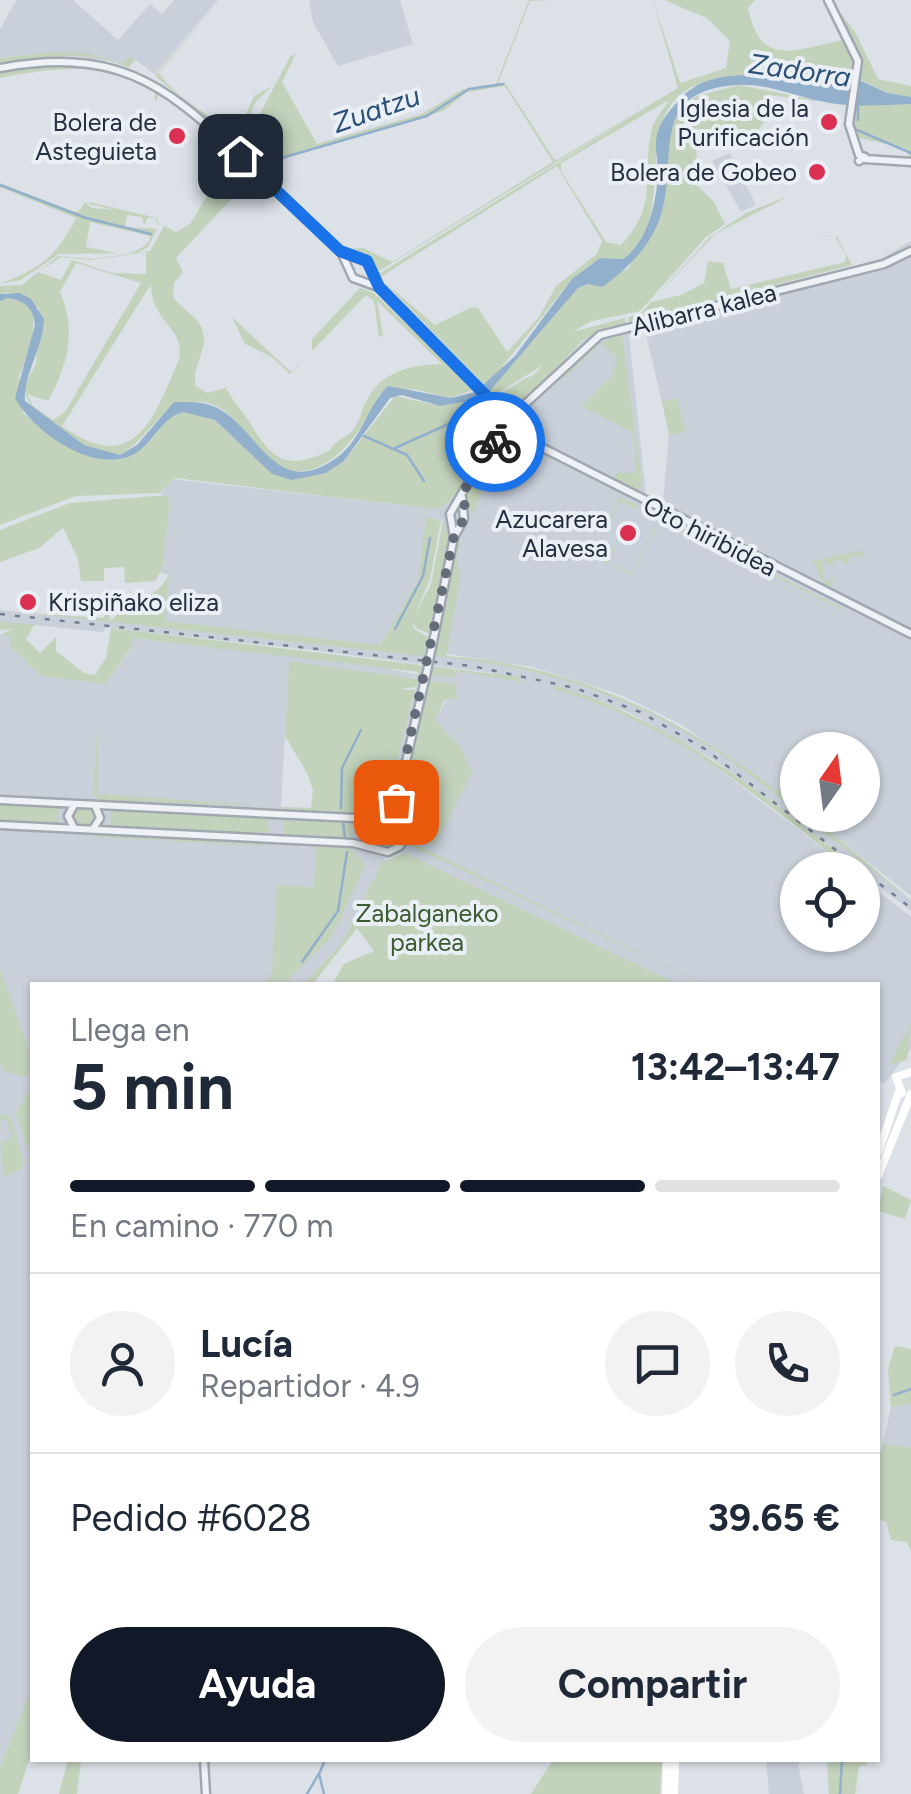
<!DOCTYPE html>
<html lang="es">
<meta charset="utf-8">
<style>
:root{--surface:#fff;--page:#f2f2f3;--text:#1f2937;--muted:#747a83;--line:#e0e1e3;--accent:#111827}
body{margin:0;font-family:Figtree,sans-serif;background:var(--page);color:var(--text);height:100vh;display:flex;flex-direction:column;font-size:38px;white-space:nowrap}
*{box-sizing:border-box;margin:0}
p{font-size:32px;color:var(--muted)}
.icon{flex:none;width:55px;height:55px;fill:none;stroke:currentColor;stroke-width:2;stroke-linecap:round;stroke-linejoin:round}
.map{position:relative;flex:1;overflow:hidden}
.drawer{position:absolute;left:30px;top:982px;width:850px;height:780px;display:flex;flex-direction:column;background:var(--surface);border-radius:0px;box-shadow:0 2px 8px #0004}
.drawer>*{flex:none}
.needle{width:65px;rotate:14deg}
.tools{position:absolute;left:780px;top:732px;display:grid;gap:20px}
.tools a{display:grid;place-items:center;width:100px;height:100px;border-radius:50%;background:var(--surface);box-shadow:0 2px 8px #0004;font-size:50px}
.pin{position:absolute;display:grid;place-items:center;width:85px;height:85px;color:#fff;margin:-42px;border-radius:20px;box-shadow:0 5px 15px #0006}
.courier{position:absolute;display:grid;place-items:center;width:100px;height:100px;margin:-50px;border:8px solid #1a73e8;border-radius:50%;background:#fff;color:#222;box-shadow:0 2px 12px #0007}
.headline em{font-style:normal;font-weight:700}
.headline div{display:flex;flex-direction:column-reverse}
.headline{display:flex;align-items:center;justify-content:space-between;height:170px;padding:0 40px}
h1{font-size:65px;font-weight:700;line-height:75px}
.bar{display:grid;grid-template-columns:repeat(4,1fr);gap:15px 10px;align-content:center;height:120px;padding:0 40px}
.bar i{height:12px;border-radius:8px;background:var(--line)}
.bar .active{background:var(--accent)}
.bar p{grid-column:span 4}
.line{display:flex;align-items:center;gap:25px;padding:0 40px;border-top:2px solid var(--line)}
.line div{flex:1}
.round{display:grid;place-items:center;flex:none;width:105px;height:105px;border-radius:52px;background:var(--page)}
.primary-button{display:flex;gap:20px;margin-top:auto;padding:20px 40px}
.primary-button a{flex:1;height:115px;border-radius:60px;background:var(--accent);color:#fff;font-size:40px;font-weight:700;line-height:115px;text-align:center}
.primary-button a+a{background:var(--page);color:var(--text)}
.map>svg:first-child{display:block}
.built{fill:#c9d0da;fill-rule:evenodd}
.green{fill:#c2d2bb;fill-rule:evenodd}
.water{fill:#92b0cc}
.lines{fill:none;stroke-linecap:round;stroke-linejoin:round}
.stream{stroke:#92b0cc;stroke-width:2.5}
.tertiary-casing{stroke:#a0a8b1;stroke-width:11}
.tertiary{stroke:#eef1f5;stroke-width:6}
.secondary{stroke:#fff;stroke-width:8}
.rail{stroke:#738093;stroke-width:2.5;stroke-dasharray:5 10;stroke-linecap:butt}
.tertiary-bridge-casing{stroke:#a0a8b1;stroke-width:11;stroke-linecap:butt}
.tertiary-bridge{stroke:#eef1f5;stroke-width:6}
.done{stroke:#646d7a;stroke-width:10;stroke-dasharray:0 18}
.route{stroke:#1a73e8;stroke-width:12}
.poi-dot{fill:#dc3052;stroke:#eaeff5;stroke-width:4}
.labels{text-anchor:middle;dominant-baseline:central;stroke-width:8;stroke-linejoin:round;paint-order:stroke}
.poi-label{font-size:25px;fill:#242f3f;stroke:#eaeff5;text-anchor:end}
.street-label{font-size:25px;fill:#242f3f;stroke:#eaeff5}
.park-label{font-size:25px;fill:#3a5c30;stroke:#eaeff5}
.water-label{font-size:28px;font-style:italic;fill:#2a5077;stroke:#eaeff5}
</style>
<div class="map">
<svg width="911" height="1794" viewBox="0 0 911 1794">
<rect width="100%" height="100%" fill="#dbe1e7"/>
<!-- built -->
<path class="built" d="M16,0h57l45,40 32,-36 12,10 12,-14h44l-63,74 -24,-17 -10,6 -72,-11 -49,6v-28z
M309,0h91l13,44 -75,22 -25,-44z
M730,153l26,52 -15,7 -29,-51z
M911,241v655l-102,-81h53v-65h-64l-1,54 -13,-14h-8l-96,-66 -59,-29 -88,-28 -98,-15 2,-14 -7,-2 19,-99 -6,-16 -6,-2 -11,-2 -8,64 -38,64 -216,-24 5,-46 -8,-2 9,-71 -11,-9 13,-14 264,30 23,-16 42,-75 21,-13v-12l9,2 58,-60 257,-66 38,-12zM645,330l24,102 -6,72 -17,-9 -17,-160z
M0,610l476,50 106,23 71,29 82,50 176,138v11l-197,-151 -85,-48 -74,-26 84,34 56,31 156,119h-53v65h64l1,-56 48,38v132l-27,35 -6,-4v-95h-198l-275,-132 -20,6 -42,82 -40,44h-271v102l-16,26 16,50v523l-32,81v-1132l12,1 29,40 64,8 26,-35 1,-11 238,27 49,10 3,-5 7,1 -27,130 11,31 22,-112 20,-36 -24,-3 1,-6 23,2 -1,-6 75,11 -36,-9 -191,-24 -191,-21h-6l-1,4 -104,-10zM289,662l130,17 -36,126 -19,9 -83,-7z
M911,1404v43l-28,-3 8,-37z
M815,1760l-17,3 6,31h-35l-3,-34z"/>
<!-- green -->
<path class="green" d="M220,0l-61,73c18,27 54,43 78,61l17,-38 18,-10 -17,17 -11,28 -7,4 -27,-13 -55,-46z
M529,0h20l-19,1 -32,82h7l49,76 3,1 121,-72 -25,-88 27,83 46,-15 4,-27 -23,-23 -43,-18h91l-7,8c13,63 49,40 96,32l-17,-40 26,53 2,24c-18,1 -37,4 -55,4 -32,0 -68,-9 -101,3 -75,28 -16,135 -76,175l-23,-1 -28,21 -83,104 -38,15 -38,-9 -34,5c-17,39 -60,102 -109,67 -26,-18 -37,-63 -77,-59 -35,4 -45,37 -73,53 -35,-4 -93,-31 -96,-70l12,-21 3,-56 -31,-16 -8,2v-8l22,-1 36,-29 36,3 41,-6 -76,1 -38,26 -21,4c40,-16 55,-25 76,-66l-76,-31v-4l72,28 6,1 7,-10 7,6 23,2 -26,-6v-2l68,16 3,9 -5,-9 -7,-1 -4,8 -2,-8 -15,-2 -2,12 32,2 -9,18 -11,6 13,-2 14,-25 12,6 14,-8 22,-37 26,-23 14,13 -76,81 7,14 -9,11 -1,13c8,16 31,19 31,44 0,15 -13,30 -8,46l11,7 19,-5c6,12 15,21 22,32 24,39 36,52 81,31 7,-12 16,-12 24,-21 6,-7 9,-22 14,-30 15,-30 46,-35 75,-36l-65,-63 6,34 -4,2 -5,-36 -8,-6 -76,79 -18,-17 -27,-13 -13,-27 59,55 21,-21v-12l48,-51 15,6 94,90 7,-2 2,-4 -101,-103 290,-180 -290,177 -10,-15 -25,-7 -86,-82 11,-6 -11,4 -10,-9 -3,-12 47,-88 6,-4 -14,29 35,62 105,-30 41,-25 33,-5zM505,86l48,76 -161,100 -29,-14 -17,1 -82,-78 21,-14 158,-46 24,-19zM669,100c-6,10 -16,20 -18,33 -9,42 8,73 -30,112l-15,-3 -45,-71v-8zM557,166l45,75 -5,13 -41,32 -17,31 -32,35 -29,-44 -6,-1 -37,18 -56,-47zM90,222l60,14 -1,5c-16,20 -41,10 -63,6zM146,252v22l-34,-1 -40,-13 -11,20 -23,-8 23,-15 31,3zM76,263l65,20 -76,129 -12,8 -20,-14 -6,-12 21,7c20,-37 29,-69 12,-109zM151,284c1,41 35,43 28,75 -25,60 -45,119 -117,67z
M830,0l25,32 23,47 33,7v11l-24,-4 -29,-15 2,-16z
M49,52l39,1 32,10 11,-6 4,3 -7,8c-37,-20 -88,-10 -128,-3v-7z
M47,64c28,-1 99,4 112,31l-4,7v-12c-42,-30 -106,-22 -155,-12v-6z
M739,85l81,16 -53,-6v22l-9,14 -36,8 -8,11 -10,-3 -3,-7 -5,3 1,24 -11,8 28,27 11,22 -19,13 -66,74 -48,10 -20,11 53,-14 1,5 -42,16 -62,66 -7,5 -12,-2 -9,-10 37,-23 -2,5 14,-15 -50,31 -4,-4 89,-104 50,-19 38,-80 1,-46 12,-33 18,-14z
M911,104v55l-7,-11 -49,-11v-32z
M791,195l-76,39 -64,68 30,-7 23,-12 4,-22 15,2 8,26 114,-27 1,-7 -11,-18 -22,-3 24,3 15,28 -224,57 1,-5 13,-5 68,-75 36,-24z
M7,298l19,5 8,10 -2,34 -13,29 4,37c32,26 87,72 125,30 13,-13 16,-25 35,-31l32,8 58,54 53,-1 18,-12 51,-65 45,10 34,-6 19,31c-6,21 -38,73 -57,78l-261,-31 -16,15 -83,3 -76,29v-224z
M622,334l20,149 -3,8 -26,-12 3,-6h20l-2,-40 -53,-27 32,-32 4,-16 -16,-15 -52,50 41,-45z
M677,398l9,33 -17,4 -7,-33z
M484,461l5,2 -16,55 -7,-24z
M154,496h12l4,6 -8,67 -7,12 -30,2 -1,-16 -20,1v13h-23l-3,-22 -15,-31 -24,20 -39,14v-32l70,-27z
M620,497l18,9 -3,3 -12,-8 -5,4 -24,51 11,5 -5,-4 6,-13 8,4 -6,15 24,11 25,-52 -1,-6 -14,-3v-5l200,100 -1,2 -181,-91 -28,57 -40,-20z
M426,516l15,5 -11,58 -15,35 16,-30 12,-63 6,16 -19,97 -14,-6 -4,-7 2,8 14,8 -4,19 -395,-43 74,5 9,-14 33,-16 -29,17 -7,11 2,5c17,-21 47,-21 58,-47l-4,47 215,24 38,-64z
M461,533l-4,30 4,13 -15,80c125,8 231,59 330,134h8l13,14v8c-113,-95 -215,-141 -363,-156l22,-117z
M855,551l9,1 -3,7 -9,-4 -5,9 -11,-5 -5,6 -9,-4 2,19 5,2 8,-8 -7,14 -7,-4 -10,-23z
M0,622l35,2 -9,15 14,14 16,-16v14l28,22 11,2 11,-17 5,-30 402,48 16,7 -74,-12v7l-23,-3 -1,6 24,3 2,15h-12l-10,21 26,28 11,24 -36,72 2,3 -23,-11 -14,-27 28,-138 -7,-1 -6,17 -17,2 16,1 -29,114 -30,9 -1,-6 -1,6 -66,-3 -7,-3 30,1 2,-18 -6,-17 -22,-37 4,-75 128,18 1,-7 -285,-34 -2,10 -26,36 -64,-8 -31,-30 1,-10 -11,-1 12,-6 -12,1z
M555,686c119,35 208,108 304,184h-8c-94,-74 -180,-148 -298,-181z
M97,728l1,66 171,12 -171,-6 -5,-8z
M0,802l58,3 -1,20 -57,-2z
M72 816a12 12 0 1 1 24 0a12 12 0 1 1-24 0Z
M111,808l155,8 3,15 -6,5 -153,-7z
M801,815l19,8 91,77z
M369 832a17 17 0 1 1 34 0a17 17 0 1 1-34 0Z
M284,817l69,3 -1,21 -69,-4z
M96,835l163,8 7,3 -173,-9z
M415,844l292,141h-1l-293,-138z
M312,846l39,2 14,18 -34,72 -47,46 -20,1 8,-11 5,-89 37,2 2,-37z
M405,853l2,1 273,131h-348l12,-21 30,-13 -17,-23 -45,57h-9l40,-44 39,-79z
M0,969l32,90v16l-8,2 -22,-7 -2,-8z
M911,1023l-4,37 -18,5z
M32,1087v76l-16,-50z
M0,1114l10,2 14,46 -4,8 -16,6 -4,-33 13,-5 -7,-19 -6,2 1,10z
M883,1186l28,14 -6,19 -27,-8z
M895,1346l16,3v55l-20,3 -3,-38z
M883,1444l28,3v105l-4,-10 -16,-2 -5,-18 -8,-3v-58z
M32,1686v65l-14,43h-18v-27z
M68,1760h13l-4,34h-18z
M553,1760h109l-2,34h-129z
M827,1760h39l1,5 -8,1 -4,28h-26z"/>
<!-- water -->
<path class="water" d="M849,75l38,18 24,4v7c-30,1 -62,4 -91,-3 -27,-6 -55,-18 -83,-16 -92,6 -57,76 -77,133 -12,32 -31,48 -57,69l-15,-3 -10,4 -89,104 -15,8 -34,6 -38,-11 -12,3 -46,63 -18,12 -34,7 -20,-6 -57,-54 -32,-8c-23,7 -28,29 -47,41 -39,24 -103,-21 -121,-55l20,-73c-2,-18 -10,-24 -28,-27l-7,3v-7l20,-1 11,6 13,20c-1,30 -21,56 -19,82l59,44 36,10 17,-10 37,-43c12,0 27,-1 39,4 46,19 61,99 126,50 24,-19 28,-50 49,-70l63,12 24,-6 40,-36 57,-77 28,-21 23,1c25,-16 35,-61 35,-90 -1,-12 -4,-26 0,-38 4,-12 13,-22 21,-31 40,-46 118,-11 170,-25z"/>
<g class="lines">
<!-- stream -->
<path class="stream" d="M858,120v-14
M857,130l54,23
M258,169l27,-12 142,-41 42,-27 34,-5
M0,185l86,33 65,16
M364,436l43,19 17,26
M395,448l65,-29 24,14
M395,629l28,-53 7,-38
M341,808l1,-40 19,-38
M343,821l2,18
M302,962l36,-51 9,-59
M894,1395l17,-6
M307,1794l11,-19
M324,1794l-5,-20 6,-14
M840,1794l2,-34"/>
<defs>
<path id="tertiary" d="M828,0l30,61 -9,63 10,31 6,2 -6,4
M0,68c112,-20 161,11 239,87 33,33 68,64 101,96l27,10 12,26 129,131
M865,159l46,3
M342,254l11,24 25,9
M510,418l25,26 376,190
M510,418l90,-83 284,-71 27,-13
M509,434l25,14
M493,444l8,-22 7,-4
M454,537l-4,-23 32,-55 25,-25
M434,637l20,-100 10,-18 -2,-22
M0,800l354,18 33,-5 13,6 6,16 -6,11 -12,6 -35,-9 -353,-18
M388,812l13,-29 26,-112
M74,828l-6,-12 6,-11
M93,829l7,-11 -5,-13
M370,844l-4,-12 6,-13
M204,1760l2,34"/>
</defs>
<!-- tertiary casing -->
<use href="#tertiary" class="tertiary-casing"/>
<!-- tertiary -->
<use href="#tertiary" class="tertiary"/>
<!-- secondary -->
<path class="secondary" d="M902,1093l-6,-16 15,-5
M878,1153l21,-62
M878,1176l33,-82
M666,1794l1,-34
M674,1794l1,-34"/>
<!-- rail -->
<path class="rail" d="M0,614l472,52 103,22 65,24 65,37 206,159"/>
<defs>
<path id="tertiary-bridge" d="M427,671l7,-34"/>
</defs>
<!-- tertiary-bridge casing -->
<use href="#tertiary-bridge" class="tertiary-bridge-casing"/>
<!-- tertiary-bridge -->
<use href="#tertiary-bridge" class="tertiary-bridge"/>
</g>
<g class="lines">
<!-- done -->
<path class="done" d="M396,802l58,-266 10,-17 1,-30 30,-47"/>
<!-- route -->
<path class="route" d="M240,156l100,95 27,10 12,26 129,131 -8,8 6,8 -11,8"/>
</g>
<!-- markers -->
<g class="poi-dot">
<circle cx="829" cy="122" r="10"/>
<circle cx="177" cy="136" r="10"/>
<circle cx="817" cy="172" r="10"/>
<circle cx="628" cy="533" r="10"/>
<circle cx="28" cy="602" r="10"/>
</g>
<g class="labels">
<!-- poi labels -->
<g class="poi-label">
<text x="809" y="108">Iglesia de la<tspan x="809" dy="29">Purificación</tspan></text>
<text x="157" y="122">Bolera de<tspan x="157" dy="29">Asteguieta</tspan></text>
<text x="797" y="172">Bolera de Gobeo</text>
<text x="608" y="519">Azucarera<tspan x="608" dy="29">Alavesa</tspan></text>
<text x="48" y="602" text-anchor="start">Krispiñako eliza</text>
</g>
<!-- street labels -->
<g class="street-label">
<text transform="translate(704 309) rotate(-14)">Alibarra kalea</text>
<text transform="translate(710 536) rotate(27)">Oto hiribidea</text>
</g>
<!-- park labels -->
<g class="park-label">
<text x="427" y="913">Zabalganeko<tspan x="427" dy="29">parkea</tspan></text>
</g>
<!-- water labels -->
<g class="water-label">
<text transform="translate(800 70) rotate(8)">Zadorra</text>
<text transform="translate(376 109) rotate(-19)">Zuatzu</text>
</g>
</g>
</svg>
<div class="tools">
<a><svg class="needle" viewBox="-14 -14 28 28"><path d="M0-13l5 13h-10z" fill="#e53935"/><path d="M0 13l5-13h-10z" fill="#747a83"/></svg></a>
<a><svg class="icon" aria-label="locate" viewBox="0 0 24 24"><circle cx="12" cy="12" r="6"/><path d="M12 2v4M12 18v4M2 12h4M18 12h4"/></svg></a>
</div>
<div class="pin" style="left:396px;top:802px;background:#ea580c"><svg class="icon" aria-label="bag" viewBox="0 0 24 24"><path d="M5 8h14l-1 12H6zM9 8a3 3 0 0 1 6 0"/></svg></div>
<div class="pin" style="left:240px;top:156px;background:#1f2937"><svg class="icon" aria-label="home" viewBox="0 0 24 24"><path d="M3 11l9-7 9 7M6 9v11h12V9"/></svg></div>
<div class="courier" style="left:495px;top:442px"><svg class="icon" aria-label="bike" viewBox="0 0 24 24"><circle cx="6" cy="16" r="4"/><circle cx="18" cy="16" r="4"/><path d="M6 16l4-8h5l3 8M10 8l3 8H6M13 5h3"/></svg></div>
<section class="drawer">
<div class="headline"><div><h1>5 min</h1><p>Llega en</p></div><em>13:42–13:47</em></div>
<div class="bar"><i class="active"></i><i class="active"></i><i class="active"></i><i></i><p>En camino · 770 m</p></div>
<div class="line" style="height:180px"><a class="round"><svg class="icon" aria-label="person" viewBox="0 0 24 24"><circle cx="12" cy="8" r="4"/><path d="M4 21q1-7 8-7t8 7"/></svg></a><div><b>Lucía</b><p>Repartidor · 4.9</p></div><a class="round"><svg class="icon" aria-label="chat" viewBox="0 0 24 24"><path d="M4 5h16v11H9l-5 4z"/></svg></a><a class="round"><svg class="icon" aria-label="phone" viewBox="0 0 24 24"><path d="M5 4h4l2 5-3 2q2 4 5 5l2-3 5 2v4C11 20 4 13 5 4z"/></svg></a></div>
<div class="line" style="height:130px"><div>Pedido #6028</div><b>39.65 €</b></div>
<div class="primary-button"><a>Ayuda</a><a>Compartir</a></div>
</section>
</div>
